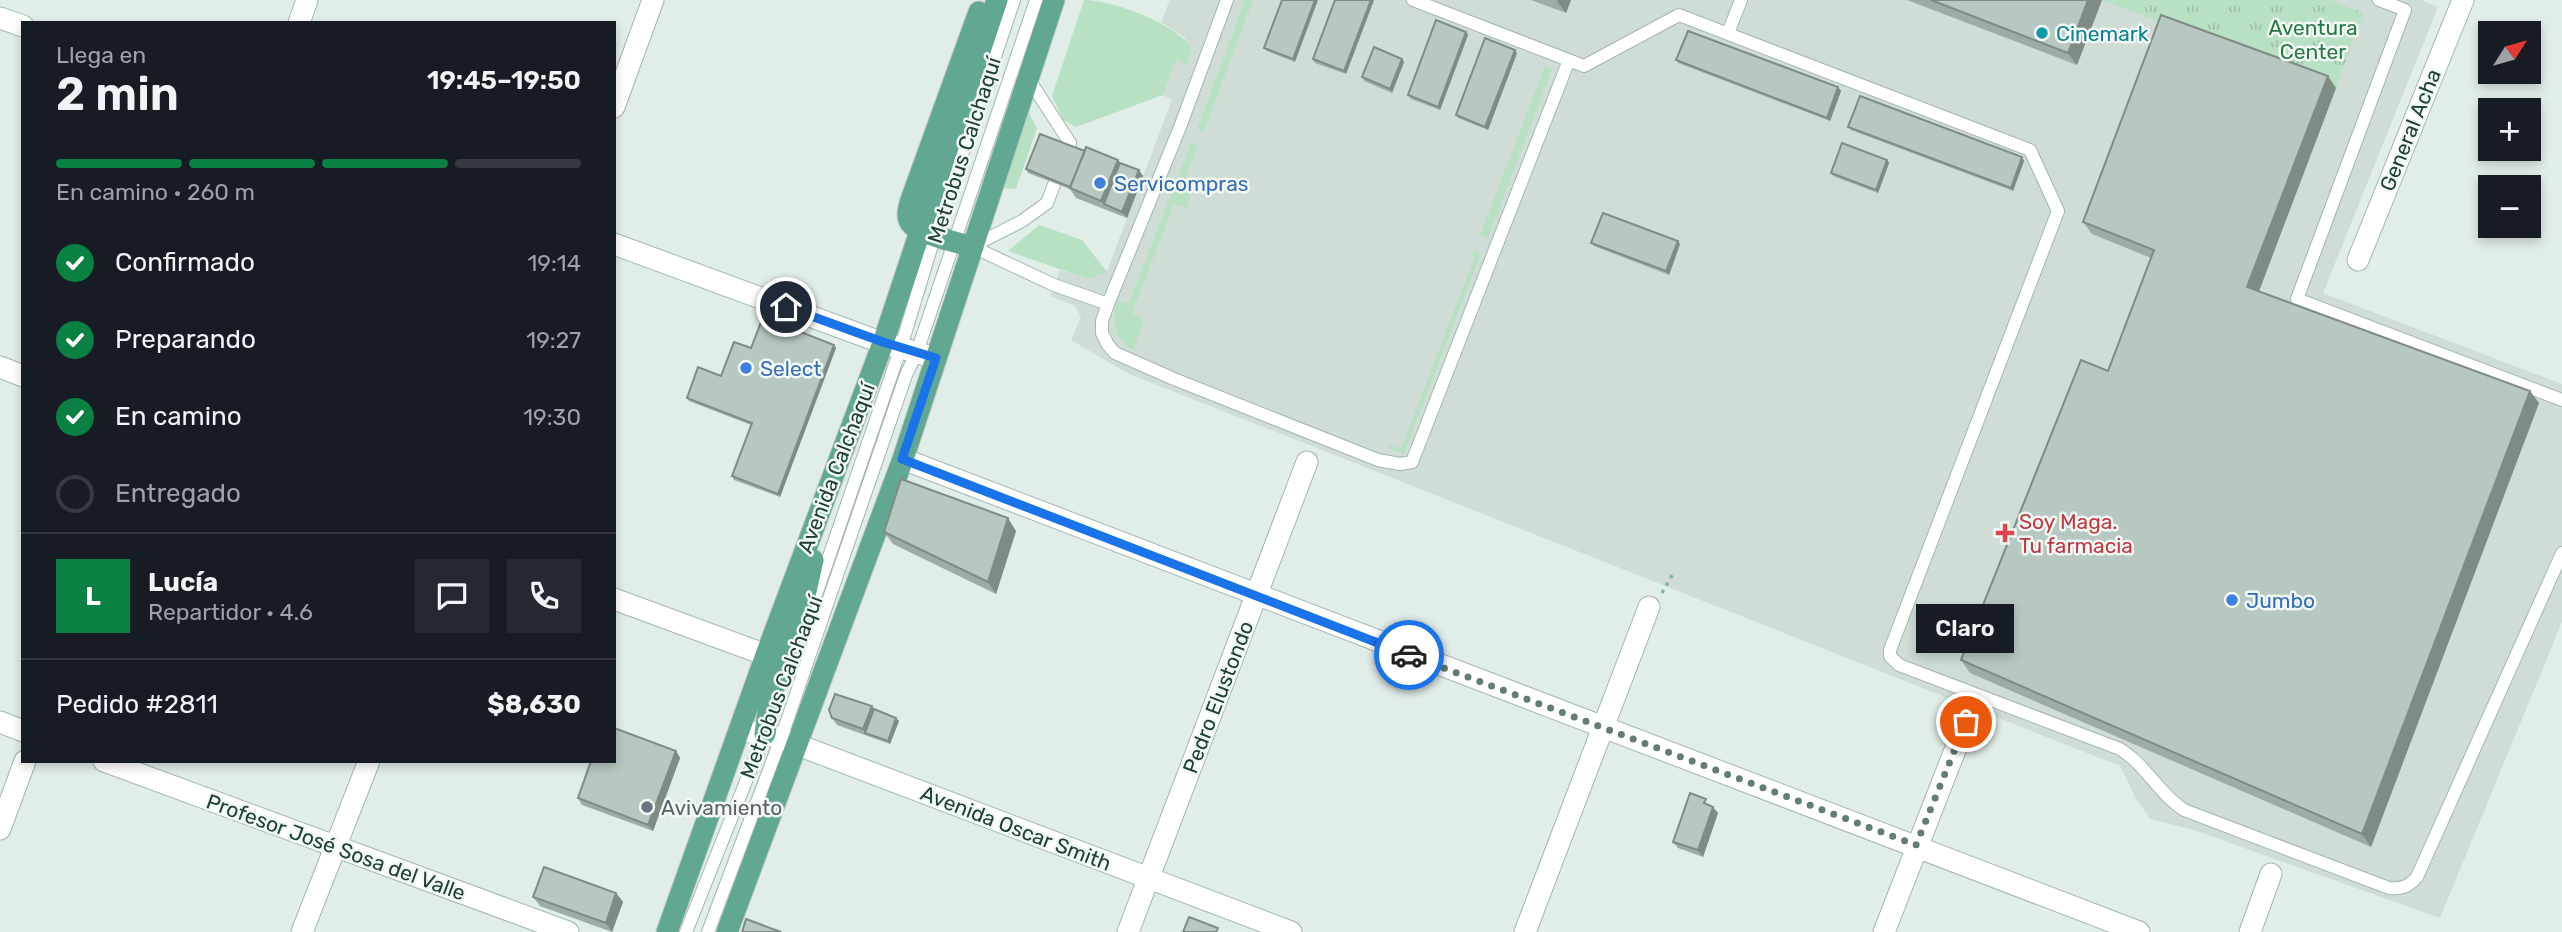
<!DOCTYPE html>
<html lang="es">
<meta charset="utf-8">
<style>
:root{--surface:#171b24;--page:#242831;--text:#f1f3f6;--muted:#9ea1a6;--line:#363941;--accent:#0b8043}
body{margin:0;font-family:Rubik,sans-serif;background:var(--page);color:var(--text);height:100vh;display:flex;flex-direction:column;font-size:26px;white-space:nowrap}
*{box-sizing:border-box;margin:0}
p{font-size:23px;color:var(--muted)}
.icon{flex:none;width:38px;height:38px;fill:none;stroke:currentColor;stroke-width:2;stroke-linecap:round;stroke-linejoin:round}
.map{position:relative;flex:1;overflow:hidden}
.drawer{position:absolute;left:21px;top:21px;width:595px;height:742px;display:flex;flex-direction:column;background:var(--surface);border-radius:0px;box-shadow:0 4px 10px #0003}
.drawer>*{flex:none}
.needle{width:46px;rotate:53deg}
.tools{position:absolute;left:2478px;top:21px;display:grid;gap:14px}
.tools a{display:grid;place-items:center;width:63px;height:63px;border-radius:0px;background:var(--surface);box-shadow:0 4px 10px #0003;font-size:35px}
.pin{position:absolute;display:grid;place-items:center;width:60px;height:60px;color:#fff;margin:-30px;border:4px solid #fff;border-radius:50%;box-shadow:0 2px 7px #0007}
.courier{position:absolute;display:grid;place-items:center;width:70px;height:70px;margin:-35px;border:5px solid #1a73e8;border-radius:50%;background:#fff;color:#222;box-shadow:0 2px 9px #0007}
.bubble{position:absolute;height:49px;border-radius:0px;background:var(--surface);box-shadow:0 4px 10px #0003;font-size:23px;font-weight:600;line-height:49px;text-align:center}
.head em{font-style:normal;font-weight:600}
.head div{display:flex;flex-direction:column-reverse}
.head{display:flex;align-items:center;justify-content:space-between;height:119px;padding:0 35px}
h1{font-size:46px;font-weight:600;line-height:52px}
.bar{display:grid;grid-template-columns:repeat(4,1fr);gap:10px 7px;align-content:center;height:84px;padding:0 35px}
.bar i{height:9px;border-radius:5px;background:var(--line)}
.bar .current{background:var(--accent)}
.bar p{grid-column:span 4}
.line{display:flex;align-items:center;gap:18px;padding:0 35px;border-top:2px solid var(--line)}
.line div{flex:1}
.round{display:grid;place-items:center;flex:none;width:74px;height:74px;border-radius:0px;background:var(--page)}
ol{padding:0 35px;list-style:none}
li{display:flex;align-items:center;gap:21px;height:77px}
li p{margin-inline-start:auto}
li .icon{padding:7px;border-radius:50%;background:var(--accent);color:#fff;stroke-width:4}
li:last-child{color:var(--muted)}
li i{width:38px;height:38px;border:4px solid var(--line);border-radius:50%}
.map>svg:first-child{display:block}
.built{fill:#cfddd6}
.green{fill:#b8e0c2}
.park{fill:url(#park-tufts)}
.lines{fill:none;stroke-linecap:round;stroke-linejoin:round}
.lane-casing{stroke:#a3b6af;stroke-width:14}
.street-casing{stroke:#a3b6af;stroke-width:23}
.secondary-casing{stroke:#9ebab0;stroke-width:23}
.primary-casing{stroke:#c1cac7;stroke-width:23}
.path{stroke:#7fb4a2;stroke-width:3.5;stroke-dasharray:3.5 5;stroke-linecap:butt}
.lane{stroke:#fff;stroke-width:12}
.street{stroke:#fff;stroke-width:21}
.secondary{stroke:#fff;stroke-width:21}
.primary{stroke:#62a793;stroke-width:21}
.wall{fill:#9daca5}
.shaded-wall{fill:#7f8c86}
.building{fill:#b6c8c0;stroke:#7f8c86;stroke-width:2}
.done{stroke:#647d74;stroke-width:7;stroke-dasharray:0 12.6}
.route{stroke:#1a73e8;stroke-width:9}
.culture-dot{fill:#0f9aa8;stroke:#f2f9f5;stroke-width:2.5}
.shop-dot{fill:#3f7fe0;stroke:#f2f9f5;stroke-width:2.5}
.health-dot{fill:#e0444e;stroke:#f2f9f5;stroke-width:2.5}
.worship-dot{fill:#6b7280;stroke:#f2f9f5;stroke-width:2.5}
.labels{text-anchor:middle;dominant-baseline:central;stroke-width:5;stroke-linejoin:round;paint-order:stroke}
.park-label{font-size:21px;fill:#267a45;stroke:#f2f9f5}
.culture-label{font-size:21px;fill:#0d838f;stroke:#f2f9f5;text-anchor:start}
.street-label{font-size:21px;fill:#204036;stroke:#f2f9f5}
.shop-label{font-size:21px;fill:#366cbe;stroke:#f2f9f5;text-anchor:start}
.health-label{font-size:21px;fill:#be3a42;stroke:#f2f9f5;text-anchor:start}
.worship-label{font-size:21px;fill:#5b616d;stroke:#f2f9f5;text-anchor:start}
</style>
<div class="map">
<svg width="2562" height="932" viewBox="0 0 2562 932">
<defs>
<pattern id="park-tufts" width="24" height="20" patternUnits="userSpaceOnUse" patternTransform="scale(1.75)"><rect width="24" height="20" fill="#b8e0c2"/><path d="M3 7l-1-3M5 7V3M7 7l1-3M15 17l-1-3M17 17v-4M19 17l1-3" fill="none" stroke="#9ec1a7"/></pattern>
</defs>
<rect width="100%" height="100%" fill="#e1ede8"/>
<!-- built -->
<path class="built" d="M1170,0h1251l17,7 -115,286 239,91v238l-122,296 -246,-88 -44,-11 -15,-22 -15,-31 -993,-393 -56,-33 10,-23 -6,-11 -25,-10 10,-26 28,9 19,-8 65,-171 -9,-5 13,-35 11,3 -2,-25 -24,-16z"/>
<!-- green -->
<path class="green" d="M1084,0c28,0 93,24 107,48l-4,16 -11,-4 -13,35 -87,32 -13,-7 -11,-24z
M1245,0h8l-49,131 -7,-2z
M1545,66l7,3 -64,169 -8,-3z
M1028,111l9,17 -21,61 -15,-1z
M1191,143l7,3 -17,42 10,5 -5,15 -12,-4 -42,109 12,7 -11,30c-17,-11 -22,-28 -16,-48l12,1z
M1039,225l43,15 25,32 -19,7 -80,-28z
M1474,250l7,3 -77,201 -16,-6 1,-3 12,4 74,-193 -3,-1z"/>
<!-- park -->
<path class="park" d="M2102,0h228l33,13 -27,75z"/>
<g class="lines">
<defs>
<path id="lane" d="M1227,0l-47,127 -72,177 -6,17v12l6,12 7,8 59,26 204,81 22,4 12,-2 157,-402
M1413,0l171,66 95,-51 351,135 28,61 -168,439v6l9,9 221,84c26,16 39,45 64,61l205,78c13,1 19,-1 28,-11l145,-324
M2379,0l26,10 -108,289 265,101
M1728,33l13,-33
M973,246l49,-25 25,-18 23,-60 -42,-65
M973,247l81,38 54,19
M810,612l91,-265 34,-112 79,-235
M686,932l80,-201
M708,932l73,-194 125,-363 11,-23 119,-352"/>
<path id="street" d="M299,23l8,-23
M614,107l39,-107
M2358,260l105,-260
M0,367l23,9
M903,459c411,160 825,313 1236,473
M614,599l152,56
M0,722l23,9
M740,730l41,8 17,7
M104,761l464,171
M0,829l25,-68
M302,932l67,-171
M1128,932l179,-470
M1525,932l124,-325
M1884,932l82,-210
M2250,932l21,-58"/>
<path id="secondary" d="M0,18l23,8
M614,244l269,99 53,15
M798,745l493,187"/>
<path id="primary" d="M973,247c-13,-4 -57,-13 -63,-25 -4,-7 -1,-15 1,-22l68,-188
M765,734l5,-36 34,-98 9,-40
M667,932l99,-277 117,-312 114,-343
M727,932l176,-473 151,-459"/>
</defs>
<!-- lane casing -->
<use href="#lane" class="lane-casing"/>
<!-- street casing -->
<use href="#street" class="street-casing"/>
<!-- secondary casing -->
<use href="#secondary" class="secondary-casing"/>
<!-- primary casing -->
<use href="#primary" class="primary-casing"/>
<!-- path -->
<path class="path" d="M1662,593l12,-21"/>
<!-- lane -->
<use href="#lane" class="lane"/>
<!-- street -->
<use href="#street" class="street"/>
<!-- secondary -->
<use href="#secondary" class="secondary"/>
<!-- primary -->
<use href="#primary" class="primary"/>
</g>
<!-- wall -->
<path class="wall" d="M1282,0l13,62 -28,-11 -3,-3z
M1335,0h39l-28,74 -31,-11 -2,-4z
M1531,0h40l-5,13z
M1907,0h195l-25,65z
M1466,32l2,3 -28,75 -29,-11 -3,-4z
M1517,53l-29,77 -30,-12 -2,-3z
M1402,59l2,3 -12,31 -28,-12 -2,-4z
M1676,60l162,27 3,4 -11,30 -152,-58z
M2336,88l-77,203 271,100 9,12 -168,444 -401,-174 -9,-13 147,-289 43,-113 -59,-24 -9,-12z
M1848,127l174,30 2,4 -11,30 -162,-61z
M1085,151l33,9 2,3 23,13 -16,42 -51,-20 -6,-9 -42,-16 -2,-4z
M1887,160l2,3 -11,30 -45,-17 -2,-3z
M1591,243l89,1 -11,31 -75,-29z
M834,345l2,3 -56,149 -46,-17 -2,-4 19,-51 -62,-24 -2,-3 34,-22 30,-28z
M1016,531l-20,63 -103,-50 -9,-12z
M872,706l2,3 25,12 -9,23 -53,-19 -5,-7z
M676,751l4,7 -27,73 -71,-26 -4,-7z
M1710,805l8,8 -15,44 -25,-9 -5,-6z
M616,893l7,9 -11,30 -72,-26 -7,-9z"/>
<!-- shaded-wall -->
<path class="shaded-wall" d="M1315,0h3l-23,62 -2,-3z
M1371,0h3l-28,74 -2,-3z
M1558,0h13l-5,13 -9,-12z
M2088,0h14l-25,65 -9,-12z
M1466,32l2,3 -28,75 -2,-3z
M1515,50l2,3 -29,77 -3,-3z
M1402,59l2,3 -12,31 -2,-4z
M2328,76l8,12 -80,211 -9,-12z
M1838,87l3,4 -11,30 -3,-3z
M2022,157l2,4 -11,30 -2,-3z
M1118,160l7,9 -21,35 -3,-3z
M1887,160l2,3 -11,30 -2,-3z
M1139,170l4,6 -16,42 -5,-6z
M1678,241l2,3 -11,31 -3,-4z
M834,345l2,3 -56,149 -2,-3z
M2530,391l9,12 -168,444 -9,-13z
M1008,518l8,13 -20,63 -8,-12z
M872,706l4,7 -11,20 -2,-4z
M896,718l3,3 -9,23 -2,-3z
M676,751l4,7 -27,73 -5,-6z
M1713,807l5,6 -15,44 -5,-7z
M616,893l7,9 -11,30 -6,-9z"/>
<!-- building -->
<path class="building" d="M1282,0h33l-22,59 -29,-11z
M1335,0h36l-27,71 -31,-12z
M1931,0h157l-20,53z
M2161,15l167,61 -81,211 283,104 -168,443 -401,-174 120,-300 27,11 46,-121 -71,-28z
M1436,20l30,12 -28,75 -30,-12z
M1688,31l150,56 -11,31 -151,-58z
M1485,38l30,12 -30,77 -29,-12z
M1374,47l28,12 -12,30 -28,-12z
M1860,96l162,61 -11,31 -163,-61z
M1040,134l45,17 -15,36 -44,-18z
M1842,143l45,17 -11,30 -45,-17z
M1086,147l32,13 -17,41 -31,-13z
M1120,163l19,7 -17,42 -18,-8z
M1603,213l75,28 -12,30 -75,-28z
M763,317l71,28 -56,149 -46,-18 20,-53 -65,-25 11,-31 23,9 13,-34 17,6z
M901,479l107,39 -20,64 -104,-50z
M835,694l37,12 -9,23 -31,-11 -3,-8z
M874,709l22,9 -8,23 -23,-8z
M614,728l62,23 -28,74 -70,-27 13,-37h23z
M1690,793l16,6 -2,4 9,4 -15,43 -25,-8z
M544,867l72,26 -10,30 -73,-26z
M1189,917l29,11 -2,4h-33z
M746,919l35,13h-39z"/>
<g class="lines">
<!-- done -->
<path class="done" d="M1409,655l507,190 50,-123"/>
<!-- route -->
<path class="route" d="M786,307l97,35 53,16 -34,101 507,196"/>
</g>
<!-- markers -->
<circle class="culture-dot" cx="2042" cy="33" r="7"/>
<g class="shop-dot">
<circle cx="1100" cy="183" r="7"/>
<circle cx="746" cy="368" r="7"/>
<circle cx="2232" cy="600" r="7"/>
</g>
<path class="health-dot" d="M2001.5 522.5h7v7h7v7h-7v7h-7v-7h-7v-7h7z"/>
<circle class="worship-dot" cx="647" cy="807" r="7"/>
<g class="labels">
<!-- park labels -->
<g class="park-label">
<text x="2313" y="27">Aventura<tspan x="2313" dy="24">Center</tspan></text>
</g>
<!-- culture labels -->
<g class="culture-label">
<text x="2056" y="33">Cinemark</text>
</g>
<!-- street labels -->
<g class="street-label">
<text transform="translate(2410 130) rotate(-68)">General Acha</text>
<text transform="translate(964 150) rotate(-72)">Metrobus Calchaquí</text>
<text transform="translate(836 468) rotate(-69)">Avenida Calchaquí</text>
<text transform="translate(781 687) rotate(-69)">Metrobus Calchaquí</text>
<text transform="translate(1218 697) rotate(-69)">Pedro Elustondo</text>
<text transform="translate(1016 828) rotate(21)">Avenida Oscar Smith</text>
<text transform="translate(336 847) rotate(20)">Profesor José Sosa del Valle</text>
</g>
<!-- shop labels -->
<g class="shop-label">
<text x="1114" y="183">Servicompras</text>
<text x="760" y="368">Select</text>
<text x="2246" y="600">Jumbo</text>
</g>
<!-- health labels -->
<g class="health-label">
<text x="2019" y="521">Soy Maga.<tspan x="2019" dy="24">Tu farmacia</tspan></text>
</g>
<!-- worship labels -->
<g class="worship-label">
<text x="661" y="807">Avivamiento</text>
</g>
</g>
</svg>
<div class="tools">
<a><svg class="needle" viewBox="-14 -14 28 28"><path d="M0-13l5 13h-10z" fill="#e53935"/><path d="M0 13l5-13h-10z" fill="#9ea1a6"/></svg></a>
<a>+</a>
<a>−</a>
</div>
<div class="pin" style="left:1966px;top:722px;background:#ea580c"><svg class="icon" aria-label="bag" viewBox="0 0 24 24"><path d="M5 8h14l-1 12H6zM9 8a3 3 0 0 1 6 0"/></svg></div>
<div class="pin" style="left:786px;top:307px;background:#1f2937"><svg class="icon" aria-label="home" viewBox="0 0 24 24"><path d="M3 11l9-7 9 7M6 9v11h12V9"/></svg></div>
<div class="courier" style="left:1409px;top:655px"><svg class="icon" aria-label="car" viewBox="0 0 24 24"><path d="M5 17H2v-5l4-1 3-4h7l3 4 3 1v5h-3M9 17h6M6 11h13"/><circle cx="7" cy="17" r="2"/><circle cx="17" cy="17" r="2"/></svg></div>
<div class="bubble" style="left:1916px;top:604px;width:98px">Claro</div>
<section class="drawer">
<div class="head"><div><h1>2 min</h1><p>Llega en</p></div><em>19:45–19:50</em></div>
<div class="bar"><i class="current"></i><i class="current"></i><i class="current"></i><i></i><p>En camino · 260 m</p></div>
<ol>
<li><svg class="icon" aria-label="check" viewBox="0 0 24 24"><path d="M5 12l5 5 9-10"/></svg>Confirmado<p>19:14</p></li>
<li><svg class="icon" aria-label="check" viewBox="0 0 24 24"><path d="M5 12l5 5 9-10"/></svg>Preparando<p>19:27</p></li>
<li><svg class="icon" aria-label="check" viewBox="0 0 24 24"><path d="M5 12l5 5 9-10"/></svg>En camino<p>19:30</p></li>
<li><i></i>Entregado</li>
</ol>
<div class="line" style="height:126px"><b class="round" style="background:var(--accent);color:#fff">L</b><div><b>Lucía</b><p>Repartidor · 4.6</p></div><a class="round"><svg class="icon" aria-label="chat" viewBox="0 0 24 24"><path d="M4 5h16v11H9l-5 4z"/></svg></a><a class="round"><svg class="icon" aria-label="phone" viewBox="0 0 24 24"><path d="M5 4h4l2 5-3 2q2 4 5 5l2-3 5 2v4C11 20 4 13 5 4z"/></svg></a></div>
<div class="line" style="height:91px"><div>Pedido #2811</div><b>$8,630</b></div>
</section>
</div>
